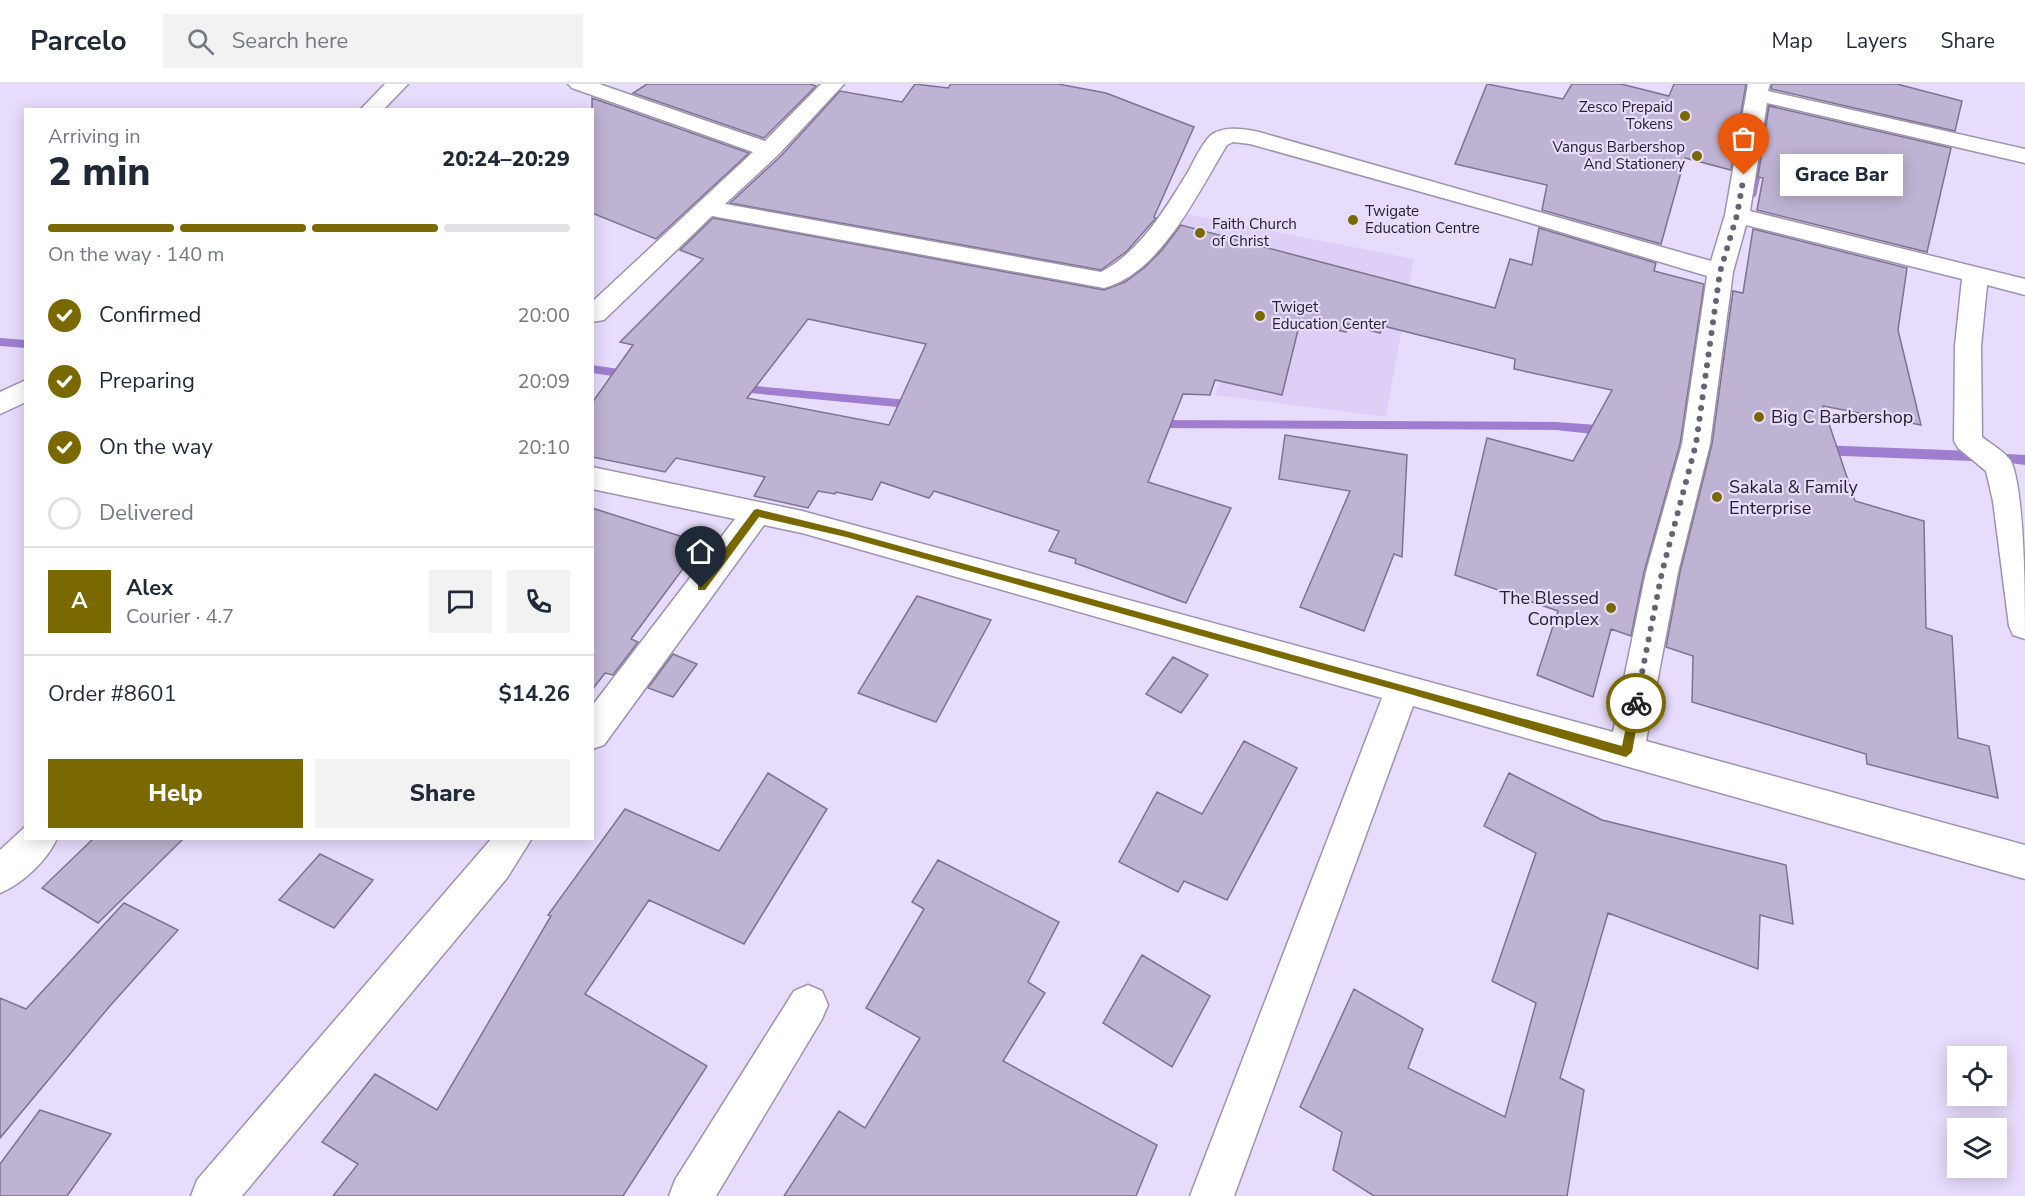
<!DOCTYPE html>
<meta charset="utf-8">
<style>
:root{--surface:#fff;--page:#f2f2f3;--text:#1f2937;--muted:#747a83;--line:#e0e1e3;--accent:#796900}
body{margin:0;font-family:"Nunito Sans",sans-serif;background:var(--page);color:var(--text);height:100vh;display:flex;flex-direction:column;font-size:22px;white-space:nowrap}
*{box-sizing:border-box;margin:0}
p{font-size:20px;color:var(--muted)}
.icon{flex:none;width:33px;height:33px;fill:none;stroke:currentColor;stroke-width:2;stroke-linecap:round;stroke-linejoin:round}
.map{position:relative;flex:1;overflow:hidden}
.panel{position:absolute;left:24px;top:24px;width:570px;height:732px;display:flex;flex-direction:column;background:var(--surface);border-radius:0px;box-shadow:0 3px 15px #0003}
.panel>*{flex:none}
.controls{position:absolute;left:1947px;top:962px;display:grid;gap:12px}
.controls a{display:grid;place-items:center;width:60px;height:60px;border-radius:0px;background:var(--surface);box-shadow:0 3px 15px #0003;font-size:30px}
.pin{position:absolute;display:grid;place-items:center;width:51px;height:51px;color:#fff;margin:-62px -26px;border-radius:50% 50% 50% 0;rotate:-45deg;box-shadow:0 0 6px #0007}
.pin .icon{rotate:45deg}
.courier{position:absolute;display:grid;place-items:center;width:60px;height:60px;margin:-30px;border:4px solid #796900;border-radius:50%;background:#fff;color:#222;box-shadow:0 2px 8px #0007}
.bubble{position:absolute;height:42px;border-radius:0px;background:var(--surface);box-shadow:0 3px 15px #0003;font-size:20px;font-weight:800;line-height:42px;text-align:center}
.overview em{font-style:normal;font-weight:800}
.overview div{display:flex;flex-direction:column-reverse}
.overview{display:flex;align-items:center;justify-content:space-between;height:102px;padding:0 24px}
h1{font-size:39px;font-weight:800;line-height:45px}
.bar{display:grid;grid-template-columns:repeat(4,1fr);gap:9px 6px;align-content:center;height:72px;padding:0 24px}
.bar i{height:8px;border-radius:4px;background:var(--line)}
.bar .selected{background:var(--accent)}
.bar p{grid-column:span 4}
.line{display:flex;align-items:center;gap:15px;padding:0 24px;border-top:2px solid var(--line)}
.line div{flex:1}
.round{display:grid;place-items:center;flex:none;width:63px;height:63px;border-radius:0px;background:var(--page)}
ol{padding:0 24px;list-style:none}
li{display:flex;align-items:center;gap:18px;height:66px}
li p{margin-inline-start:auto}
li .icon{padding:6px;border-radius:50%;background:var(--accent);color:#fff;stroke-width:4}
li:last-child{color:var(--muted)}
li i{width:33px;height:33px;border:3px solid var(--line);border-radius:50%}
.primary-button{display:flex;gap:12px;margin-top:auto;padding:12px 24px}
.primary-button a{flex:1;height:69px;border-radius:0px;background:var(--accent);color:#fff;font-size:24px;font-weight:800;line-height:69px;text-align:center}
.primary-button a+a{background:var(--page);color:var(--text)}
header{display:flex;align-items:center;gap:36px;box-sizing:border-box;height:84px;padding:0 30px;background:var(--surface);border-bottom:2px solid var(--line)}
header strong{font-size:28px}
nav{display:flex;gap:33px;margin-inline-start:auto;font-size:21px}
.search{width:420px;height:54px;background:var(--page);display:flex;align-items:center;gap:15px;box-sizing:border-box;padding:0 21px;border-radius:0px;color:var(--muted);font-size:22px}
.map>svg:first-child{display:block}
.built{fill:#ddcff6}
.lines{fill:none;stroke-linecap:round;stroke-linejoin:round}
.stream{fill:#9f7ed1;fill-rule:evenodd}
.building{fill:#beb3d2;stroke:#7d738f;stroke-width:1.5;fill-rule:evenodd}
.minor-casing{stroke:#9d92b0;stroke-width:3}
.minor{fill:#fff;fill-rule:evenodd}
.route{fill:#796900}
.done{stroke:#696276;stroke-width:6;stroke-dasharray:0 10.8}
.poi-dot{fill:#796900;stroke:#e8dcfd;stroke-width:2}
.labels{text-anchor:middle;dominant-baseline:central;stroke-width:4.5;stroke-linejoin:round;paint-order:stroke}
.far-poi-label{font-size:15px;fill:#25212d;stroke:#e8dcfd;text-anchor:start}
.poi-label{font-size:18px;fill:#25212d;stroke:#e8dcfd;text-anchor:start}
</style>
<header>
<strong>Parcelo</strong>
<div class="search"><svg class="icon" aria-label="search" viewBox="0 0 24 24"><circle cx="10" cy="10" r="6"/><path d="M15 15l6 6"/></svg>Search here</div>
<nav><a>Map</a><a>Layers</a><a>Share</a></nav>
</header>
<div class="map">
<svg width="2025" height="1112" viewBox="0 0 2025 1112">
<rect width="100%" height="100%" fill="#e8dcfd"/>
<!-- built -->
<path class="built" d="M1160,125l254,50 -28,158 -171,-22 15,-39 -131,-43z"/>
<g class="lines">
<!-- stream -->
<path class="stream" d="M1772,16l5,3 -4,37 -11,29 -6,27 -5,3 -5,-3 6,-27 11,-29 4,-37z
M0,254l26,2v8l-26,-2z
M592,281l40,6 6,4 -6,4 -40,-6z
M733,300l186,17 6,4 -6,4 -190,-18 -2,-3 2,-3z
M1152,336l404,2 55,4 6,5 -6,5 -55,-6 -404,-2 -6,-4z
M1818,361l154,6 7,5 -7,5 -154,-6 -7,-5z
M2007,370l18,1v10l-23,-3 -2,-3z"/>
</g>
<!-- building -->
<path class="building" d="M647,0h163l6,2 -52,52 -131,-45z
M915,0l33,4 3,-4h107l48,9 88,34 -40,90 2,1 -29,33 -26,19 -371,-67 50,-46 60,-66 62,11z
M1487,0l76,15 9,-15h49l48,12 5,-12h72l-15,86 -46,-12 -24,86 -119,-34 5,-25 -92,-21z
M1772,0h125l65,17 -7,30 -184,-42z
M592,14l157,55 -93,86 -64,-26z
M1769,22l182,42 -24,104 -170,-42 6,-32 -5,-1z
M713,134l391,72 21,-8 19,-14 18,-18 19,-25 314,83 15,-49 22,6 7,-37 117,35 -2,8 50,13 -24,160 -36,128 -13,64 -20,-7 -18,68 -56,-22 21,-64 -103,-36 32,-137 86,23 39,-71 -98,-21 1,-10 -132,-33 -3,7 -32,-9 -2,8 -46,-10 -18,73 -67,-15 -5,15 -27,-1 -35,88 83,26 -45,95 -111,-40 1,-4 -27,-8 10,-20 -125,-40 -5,7 -48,-16 -9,18 -36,-8 -1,2 -17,-3 -10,17 -54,-12 11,-19 -89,-19 -11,14 -73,-15v-54l41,-58 -13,-3 83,-83 -23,-9zM808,235l118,25 -37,81 -142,-27z
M1753,145l154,39 -9,62 23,95 -98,-19 32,95 69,20 2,107 26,8 6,102 31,8 9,52 -131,-34 -1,-10 -174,-52 1,-46 -27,-9 14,-75 32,-128 21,-153 10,2z
M1285,351l122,20 -5,102 -8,-3 -30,77 -64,-24 50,-116 -71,-12z
M592,424l110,35 -71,96 7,3 -25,33 -8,-2 -13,17z
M917,512l74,24 -55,102 -78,-29z
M673,570l24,10 -24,33 -25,-9z
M1173,573l35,18 -27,38 -35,-19z
M1244,657l53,27 -70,132 -43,-19 -6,11 -59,-30 38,-70 45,22z
M768,689l59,36 -83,135 -95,-44 -64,94 122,72 -84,130h-290l25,-32 -36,-22 53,-68 62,36 114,-194 -3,-1 77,-106 94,42z
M1509,689l93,47 184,45 7,59 -33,-9 -2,54 -150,-56 -48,165 24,12 -17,106h-193l-41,-26 9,-38 -42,-25 54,-118 69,40 -15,39 97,49 31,-114 -44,-22 44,-128 -52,-27z
M94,754h90l-86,85 -56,-35z
M320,770l53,26 -39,48 -55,-28z
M938,776l121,62 -31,60 17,11 -42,68 154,84 -21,51h-352l55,-85 26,17 55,-90 -54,-30 58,-99 -12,-7z
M124,819l54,27 -69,77 -109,131v-140l26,11z
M1142,871l68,41 -38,71 -69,-44z
M40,1026l71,24 -44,62h-67v-32z"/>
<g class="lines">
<defs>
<path id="minor" d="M385,0h23l-25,26h-23z
M568,0h31l166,57 56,-57h23l-66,71 -53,49 376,68c40,-21 64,-63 87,-100 6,-11 13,-27 22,-36 13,-11 34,-7 49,-4l452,129 14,-46 23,-131h22l-2,7 257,58v14l-258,-60 -17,108 275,68v16l-38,-10 -6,61 1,91c9,7 22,14 29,24 14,31 14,137 14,178l-12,-4 -4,-9 -16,-125 -7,-30 -28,-23 -4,-7 1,-95 7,-67 -216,-54 -13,47 -23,172 -32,128 -32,169 379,104v34l-612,-173 -179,490h-44l192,-498 -580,-165 -38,-8 -160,220 -12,4v-43l143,-187 -143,-30v-22l210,44 811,221 33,-160 36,-128 25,-168 -200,-60 -257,-72 -17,-2 -6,3c-29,47 -66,128 -123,143l-392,-72 -108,104 -12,2v-20l161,-150 -181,-64z
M26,296v22l-26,12v-22z
M26,742v12h31c-9,22 -35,46 -57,55v-43z
M492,754h40l-25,40 -265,318h-51l6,-16z
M808,901l14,6 6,14 -6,14 -106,177h-47l6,-16 119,-189z"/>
</defs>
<!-- minor casing -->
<use href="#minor" class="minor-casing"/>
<!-- minor -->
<use href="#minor" class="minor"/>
</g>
<!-- route -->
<path class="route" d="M757,425l89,22 776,215 9,-43 5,-4 5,4 -9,49 -6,5 -223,-65 -557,-155 -87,-20 -54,73h-7v-5l56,-75z"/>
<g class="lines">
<!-- done -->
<path class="done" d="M1636,619l26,-131 34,-128 24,-172 17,-57 7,-40"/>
</g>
<!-- markers -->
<g class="poi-dot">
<circle cx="1685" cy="32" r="6"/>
<circle cx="1697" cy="72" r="6"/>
<circle cx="1353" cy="136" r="6"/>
<circle cx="1200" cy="149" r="6"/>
<circle cx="1260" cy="232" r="6"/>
<circle cx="1759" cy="333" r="6"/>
<circle cx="1717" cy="413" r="6"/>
<circle cx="1611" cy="524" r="6"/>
</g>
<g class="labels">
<!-- far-poi labels -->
<g class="far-poi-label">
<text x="1673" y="23" text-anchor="end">Zesco Prepaid<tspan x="1673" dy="17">Tokens</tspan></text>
<text x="1685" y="63" text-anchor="end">Vangus Barbershop<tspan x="1685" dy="17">And Stationery</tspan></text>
<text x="1365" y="127">Twigate<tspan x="1365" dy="17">Education Centre</tspan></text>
<text x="1212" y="140">Faith Church<tspan x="1212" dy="17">of Christ</tspan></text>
<text x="1272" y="223">Twiget<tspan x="1272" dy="17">Education Center</tspan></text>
</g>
<!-- poi labels -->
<g class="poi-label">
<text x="1771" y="333">Big C Barbershop</text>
<text x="1729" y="403">Sakala &amp; Family<tspan x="1729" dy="21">Enterprise</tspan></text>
<text x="1599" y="514" text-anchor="end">The Blessed<tspan x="1599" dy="21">Complex</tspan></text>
</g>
</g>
</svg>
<div class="controls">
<a><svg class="icon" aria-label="locate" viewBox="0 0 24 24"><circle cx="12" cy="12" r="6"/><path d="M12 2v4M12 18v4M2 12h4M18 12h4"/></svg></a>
<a><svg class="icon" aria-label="layers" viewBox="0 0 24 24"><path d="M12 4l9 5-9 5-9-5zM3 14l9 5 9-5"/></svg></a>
</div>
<div class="pin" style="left:1744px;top:91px;background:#ea580c"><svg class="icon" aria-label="bag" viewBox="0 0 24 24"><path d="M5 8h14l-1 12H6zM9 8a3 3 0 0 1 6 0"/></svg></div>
<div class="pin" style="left:701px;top:504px;background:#1f2937"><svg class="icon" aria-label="home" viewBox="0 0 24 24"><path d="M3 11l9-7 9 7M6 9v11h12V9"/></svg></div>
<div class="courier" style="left:1636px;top:619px"><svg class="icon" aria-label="bike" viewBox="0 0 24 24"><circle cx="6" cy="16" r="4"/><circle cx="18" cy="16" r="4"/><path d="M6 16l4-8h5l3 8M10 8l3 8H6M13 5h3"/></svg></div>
<div class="bubble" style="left:1780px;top:70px;width:123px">Grace Bar</div>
<section class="panel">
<div class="overview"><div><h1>2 min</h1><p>Arriving in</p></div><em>20:24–20:29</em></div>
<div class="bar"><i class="selected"></i><i class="selected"></i><i class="selected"></i><i></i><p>On the way · 140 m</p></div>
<ol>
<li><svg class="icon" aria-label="check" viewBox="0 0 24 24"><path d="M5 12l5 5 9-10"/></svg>Confirmed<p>20:00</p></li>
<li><svg class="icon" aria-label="check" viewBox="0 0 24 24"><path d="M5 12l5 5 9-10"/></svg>Preparing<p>20:09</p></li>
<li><svg class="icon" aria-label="check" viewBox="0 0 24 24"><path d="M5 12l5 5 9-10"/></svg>On the way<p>20:10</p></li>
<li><i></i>Delivered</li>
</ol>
<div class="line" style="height:108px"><b class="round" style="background:var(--accent);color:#fff">A</b><div><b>Alex</b><p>Courier · 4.7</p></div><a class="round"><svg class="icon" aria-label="chat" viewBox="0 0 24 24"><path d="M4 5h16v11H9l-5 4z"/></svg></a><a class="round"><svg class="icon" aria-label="phone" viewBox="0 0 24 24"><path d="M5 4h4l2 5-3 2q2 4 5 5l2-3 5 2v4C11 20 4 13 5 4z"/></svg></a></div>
<div class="line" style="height:78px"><div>Order #8601</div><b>$14.26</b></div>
<div class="primary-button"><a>Help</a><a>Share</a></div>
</section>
</div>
